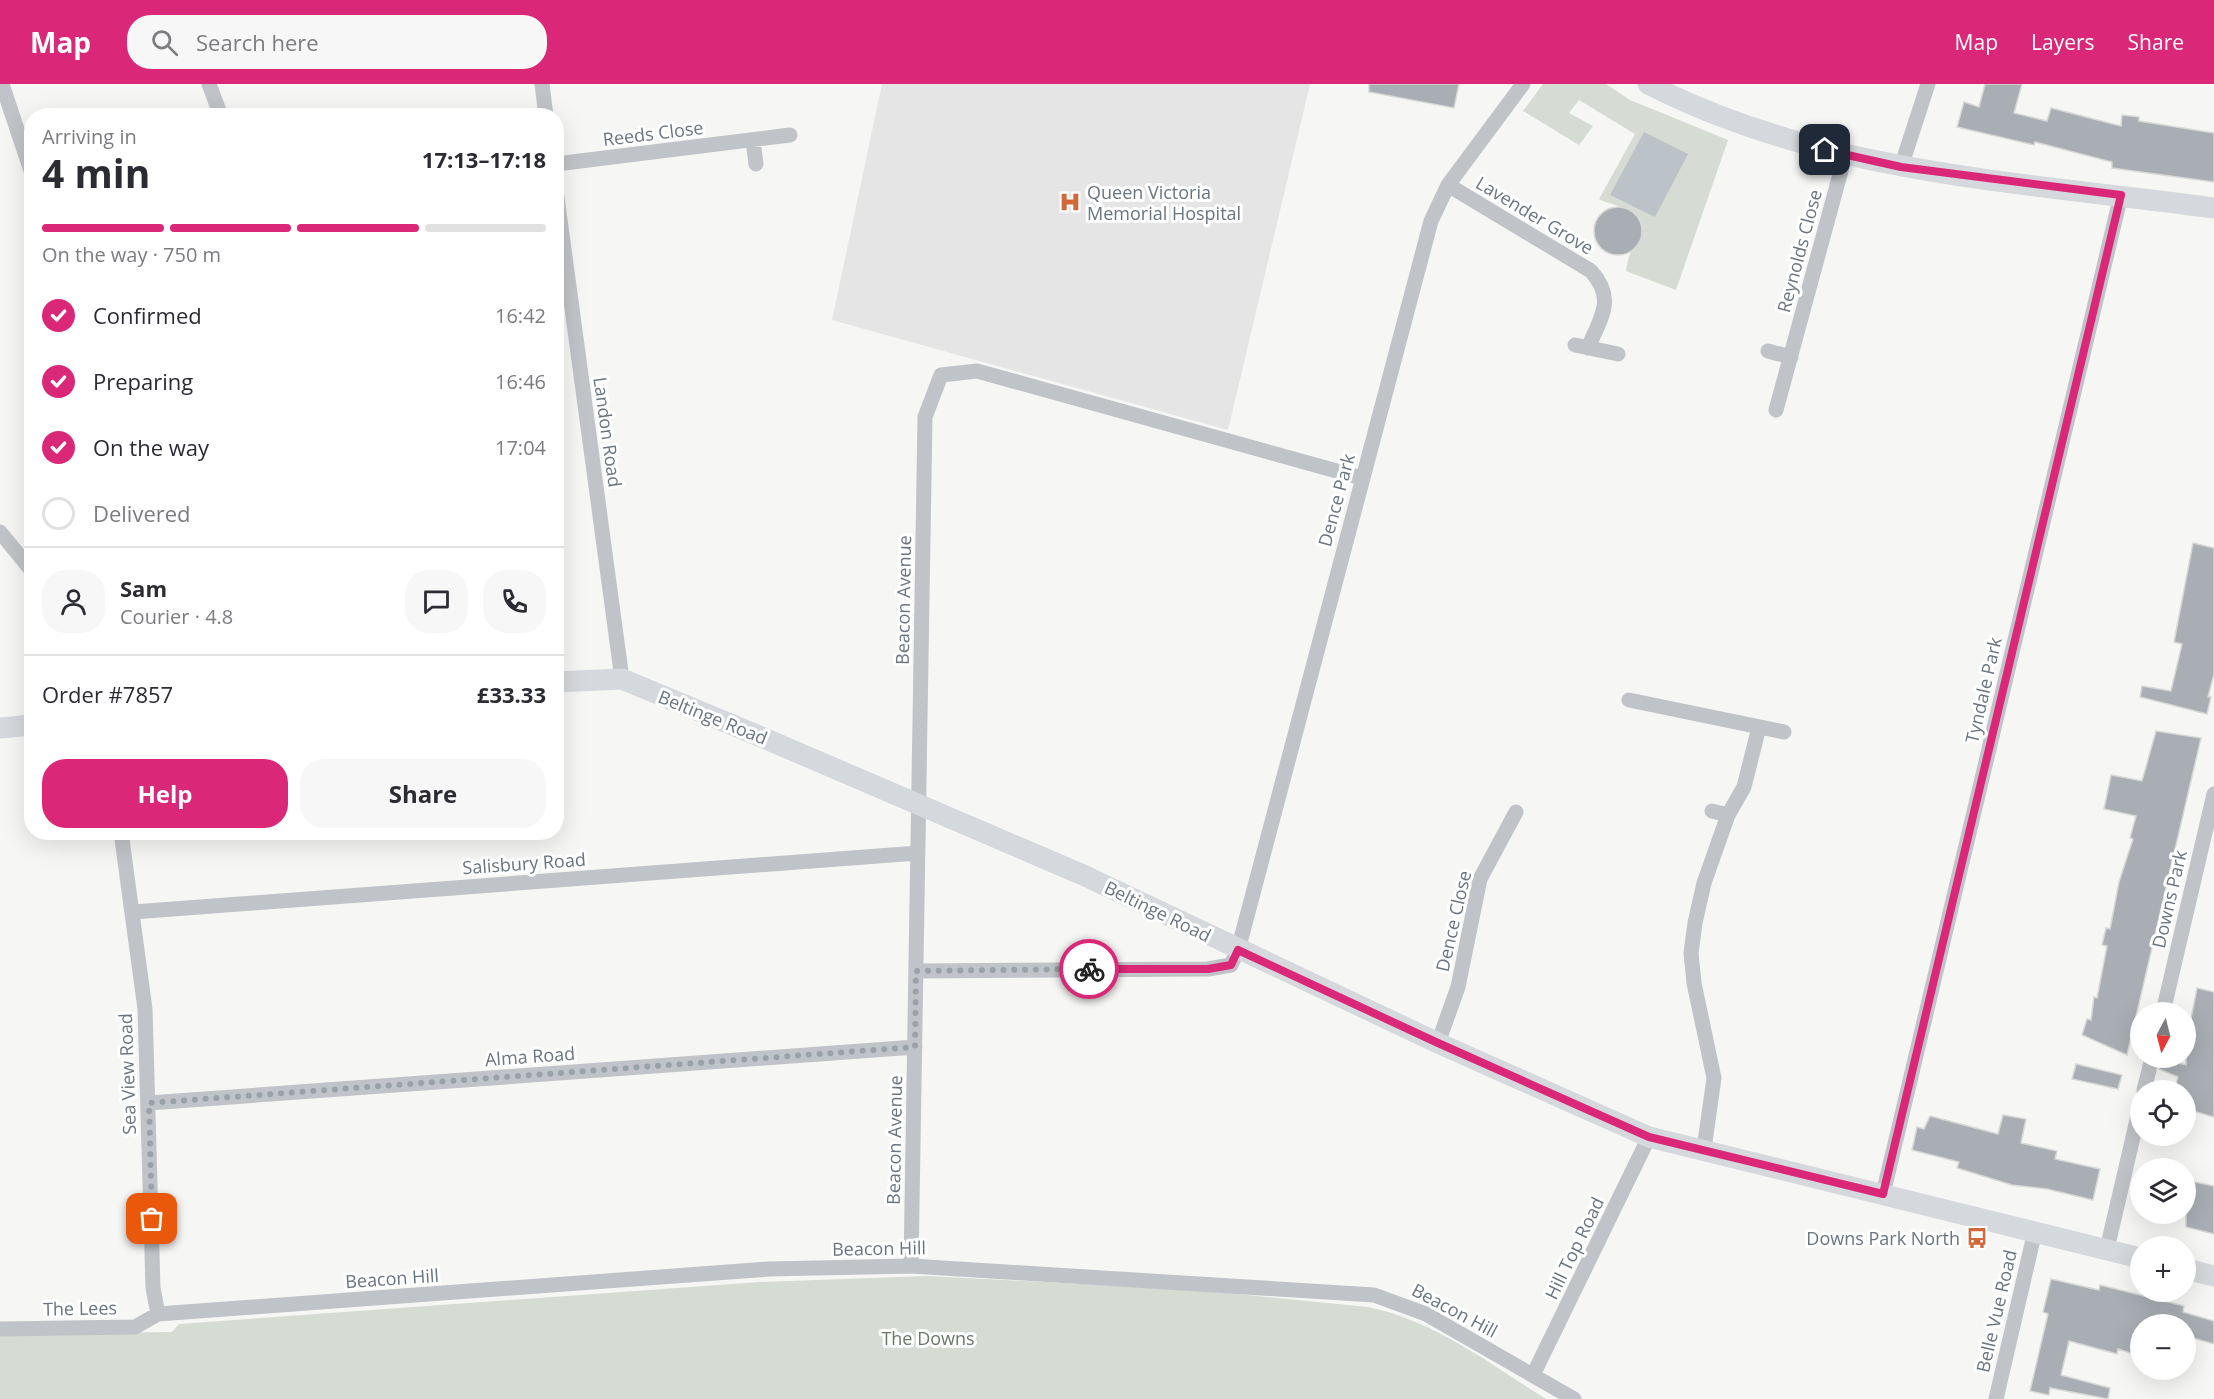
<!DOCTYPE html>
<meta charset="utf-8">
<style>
:root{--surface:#fff;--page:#f7f7f7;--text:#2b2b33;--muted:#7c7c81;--line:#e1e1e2;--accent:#db2777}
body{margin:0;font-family:"Open Sans",sans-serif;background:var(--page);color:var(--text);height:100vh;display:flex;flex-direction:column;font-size:22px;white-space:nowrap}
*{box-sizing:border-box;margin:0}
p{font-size:20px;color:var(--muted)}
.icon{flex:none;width:33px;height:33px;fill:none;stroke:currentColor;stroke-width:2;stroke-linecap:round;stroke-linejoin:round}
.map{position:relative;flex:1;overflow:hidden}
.details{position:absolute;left:24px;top:24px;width:540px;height:732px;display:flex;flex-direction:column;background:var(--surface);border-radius:24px;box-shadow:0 6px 24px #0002}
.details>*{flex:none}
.needle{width:39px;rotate:187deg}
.fabs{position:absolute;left:2130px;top:918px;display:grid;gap:12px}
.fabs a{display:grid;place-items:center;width:66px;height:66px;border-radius:50%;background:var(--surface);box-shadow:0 6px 24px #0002;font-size:30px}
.pin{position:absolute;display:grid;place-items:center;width:51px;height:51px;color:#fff;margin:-26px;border-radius:12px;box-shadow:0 3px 9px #0006}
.courier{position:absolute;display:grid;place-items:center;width:60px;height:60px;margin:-30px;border:4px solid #db2777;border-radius:50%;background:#fff;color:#222;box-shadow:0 2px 8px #0007}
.overview em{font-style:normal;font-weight:700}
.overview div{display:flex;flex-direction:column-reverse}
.overview{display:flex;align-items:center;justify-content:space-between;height:102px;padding:0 18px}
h1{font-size:39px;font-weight:700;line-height:45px}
.bar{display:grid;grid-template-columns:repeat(4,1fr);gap:9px 6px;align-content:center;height:72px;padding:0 18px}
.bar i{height:8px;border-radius:4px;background:var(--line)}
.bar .active{background:var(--accent)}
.bar p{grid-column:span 4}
.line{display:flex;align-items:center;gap:15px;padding:0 18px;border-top:2px solid var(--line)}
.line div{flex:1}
.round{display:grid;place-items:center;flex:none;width:63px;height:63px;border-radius:24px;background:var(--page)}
ol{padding:0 18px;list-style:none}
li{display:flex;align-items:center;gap:18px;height:66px}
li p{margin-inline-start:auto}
li .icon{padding:6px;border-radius:50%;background:var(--accent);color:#fff;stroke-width:4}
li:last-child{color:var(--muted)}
li i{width:33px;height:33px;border:3px solid var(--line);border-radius:50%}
.primary-button{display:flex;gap:12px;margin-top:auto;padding:12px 18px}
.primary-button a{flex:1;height:69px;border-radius:24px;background:var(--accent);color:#fff;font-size:24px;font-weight:700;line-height:69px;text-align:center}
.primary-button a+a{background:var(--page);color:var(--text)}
header{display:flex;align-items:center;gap:36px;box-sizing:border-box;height:84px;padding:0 30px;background:var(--accent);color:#fff}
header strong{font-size:28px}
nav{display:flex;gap:33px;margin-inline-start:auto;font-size:21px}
.search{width:420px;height:54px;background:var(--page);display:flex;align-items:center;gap:15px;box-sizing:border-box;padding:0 21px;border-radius:24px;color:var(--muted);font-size:22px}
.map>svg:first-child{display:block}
.built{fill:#e4e5e4}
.green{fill:#d6dbd3}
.water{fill:#bbc3c9}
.building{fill:#a8aeb3;stroke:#d8d8d6;stroke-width:1.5}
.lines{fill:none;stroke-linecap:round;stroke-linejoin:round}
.street{stroke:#c0c3c7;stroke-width:15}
.secondary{stroke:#d5d8dc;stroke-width:21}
.done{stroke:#9aa2a9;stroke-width:6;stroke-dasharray:0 10.8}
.route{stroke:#db2777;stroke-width:8}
.labels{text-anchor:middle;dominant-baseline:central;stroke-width:6;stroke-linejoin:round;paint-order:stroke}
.street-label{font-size:18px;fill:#697581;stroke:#fff}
.poi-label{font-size:18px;fill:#697581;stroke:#fff;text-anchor:start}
.park-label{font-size:18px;fill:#697967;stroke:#fff}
</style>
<header>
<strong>Map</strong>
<div class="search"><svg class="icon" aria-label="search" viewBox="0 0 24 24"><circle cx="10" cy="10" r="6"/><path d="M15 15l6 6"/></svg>Search here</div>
<nav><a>Map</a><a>Layers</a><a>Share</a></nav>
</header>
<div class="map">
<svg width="2214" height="1315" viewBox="0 0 2214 1315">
<rect width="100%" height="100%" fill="#f6f6f4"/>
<!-- built -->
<path class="built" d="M882,0h428l-82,346 -396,-110z"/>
<!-- green -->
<path class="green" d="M1543,0h63l24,16 98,40 -52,150 -50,-19c1,-6 2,-14 5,-19 9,-14 20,-28 0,-41 -10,-6 -21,-6 -32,-12l36,-65 -56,-34 -10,13 24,13 -14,19 -56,-34z
M927,1192l270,14 171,17c65,13 122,57 178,92h-1546v-65l172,-2 7,-8 581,-42z"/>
<!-- water -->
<path class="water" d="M1644,48l44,22 -33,63 -45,-22z"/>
<!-- building -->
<path class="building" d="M1369,0h90l-5,24 -85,-16z
M1985,0h37l-8,29 33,8 4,-13 70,18 1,-11 17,2v4l75,12v49l-102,-14v-6l-77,-20 -1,3 -77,-18 7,-25 15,5z
M1594 147a24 24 0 1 1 48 0a24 24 0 1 1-48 0Z
M2193,459l21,5v126l-6,23h3l-4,17 -67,-17 2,-11 29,5 11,-47 -8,-2z
M2156,647l45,7 -74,317 -45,-20 5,-16 4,1 3,-23 3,1 10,-52 -5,-1 4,-17 4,1 9,-47 14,-43 -3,-1 6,-22 -32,-7 7,-34 31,6z
M2197,904l17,4v125l-28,-8v-19h-12l4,-13 -19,-8 3,-10 24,6v-21z
M2076,980l46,11 -4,14 -46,-10z
M2003,1031l23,4 -5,24 36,8 -2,8 45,10 -7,31 -46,-11 -35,-4 -55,-17 2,-6 -47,-12 5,-23 7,2 6,-13 68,18z
M2186,1096l28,6v48l-28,-7z
M2051,1195l48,11 1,-5 84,21 -1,6 31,9v23l-28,-8v-12h-46v32l-22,-7 -1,5 -48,-13 -8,34 49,13 -2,11 -58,-11 -1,7 -19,-4 18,-77 -5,-2z"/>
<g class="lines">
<!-- street -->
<path class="street" d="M2,0l30,90
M209,0l12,32
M542,0l4,32
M753,56l3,24
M556,80l234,-29
M1901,83l27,-83
M1448,101l143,86c25,28 10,46 -3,77
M556,106l66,489
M1575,261l43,9
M1768,267l23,6
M1776,326l69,-254
M0,448l32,39
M1629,616l155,32
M1712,727l16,4
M121,748l24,177 8,279 5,26
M133,828l785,-59
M916,887l292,-2 23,-4 7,-15 193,-729 17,-36 75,-101
M2163,928l51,-218
M1438,959l20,-56 22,-108 36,-67
M2144,1006l8,-32
M149,1019l766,-56
M1704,1065l10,-71 -20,-95 -3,-30 4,-30 9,-40 24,-68 16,-28 15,-60
M1883,1110l238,-999
M2107,1165l33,-142
M911,1182l14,-849 16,-42 36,-4 385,107
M0,1245l135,-2 23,-13 611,-45 142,-3 463,29 52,19 148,85
M1533,1291l116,-238
M1996,1315l39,-168"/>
<!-- secondary -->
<path class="secondary" d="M1648,0c175,90 374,98 566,124
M556,598l66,-3 137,57 324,139 355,168 211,94 491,121
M0,644l32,-3
M2186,1185l28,7"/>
</g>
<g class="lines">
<!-- done -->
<path class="done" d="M152,1135l-3,-116 766,-56 1,-76 173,-2"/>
<!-- route -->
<path class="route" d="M1089,885h119l23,-4 7,-15 200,93 211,94 234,57 238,-999 -220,-28 -76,-17"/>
</g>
<!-- icons -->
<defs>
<symbol id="hospital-bare" viewBox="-9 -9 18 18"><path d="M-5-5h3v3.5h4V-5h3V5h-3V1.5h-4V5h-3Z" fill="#d0683a" stroke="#fff" stroke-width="2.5" paint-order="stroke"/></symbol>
<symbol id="bus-bare" viewBox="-9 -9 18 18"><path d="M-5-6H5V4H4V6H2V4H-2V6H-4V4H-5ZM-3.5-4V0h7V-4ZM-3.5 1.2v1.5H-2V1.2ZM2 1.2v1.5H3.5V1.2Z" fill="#d0683a" stroke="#fff" stroke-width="2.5" paint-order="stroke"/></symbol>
</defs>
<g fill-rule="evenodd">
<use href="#hospital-bare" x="1055" y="103" width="30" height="30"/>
<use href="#bus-bare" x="1962" y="1139" width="30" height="30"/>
</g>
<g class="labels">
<!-- street labels -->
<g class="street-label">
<text transform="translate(653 49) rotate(-7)">Reeds Close</text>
<text transform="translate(1535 131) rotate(31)">Lavender Grove</text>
<text transform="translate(1799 167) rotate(-75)">Reynolds Close</text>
<text transform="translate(608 348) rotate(82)">Landon Road</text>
<text transform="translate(1336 416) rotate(-75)">Dence Park</text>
<text transform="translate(903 516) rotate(-89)">Beacon Avenue</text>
<text transform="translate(1983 606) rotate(-77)">Tyndale Park</text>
<text transform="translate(713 633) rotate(22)">Beltinge Road</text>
<text transform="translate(524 779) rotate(-4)">Salisbury Road</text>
<text transform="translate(2169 815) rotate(-77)">Downs Park</text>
<text transform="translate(1158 827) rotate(26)">Beltinge Road</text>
<text transform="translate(1453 837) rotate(-77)">Dence Close</text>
<text transform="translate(530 972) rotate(-4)">Alma Road</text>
<text transform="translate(127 990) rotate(-92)">Sea View Road</text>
<text transform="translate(894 1056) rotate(-89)">Beacon Avenue</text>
<text transform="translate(879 1164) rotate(-1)">Beacon Hill</text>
<text transform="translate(1574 1164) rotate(-64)">Hill Top Road</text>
<text transform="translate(392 1194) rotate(-4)">Beacon Hill</text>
<text transform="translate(80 1224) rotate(-1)">The Lees</text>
<text transform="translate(1455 1226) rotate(28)">Beacon Hill</text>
<text transform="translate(1996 1227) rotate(-77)">Belle Vue Road</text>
</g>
<!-- poi labels -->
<g class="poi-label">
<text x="1087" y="108">Queen Victoria<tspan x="1087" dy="21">Memorial Hospital</tspan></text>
<text x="1960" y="1154" text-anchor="end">Downs Park North</text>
</g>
<!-- park labels -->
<g class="park-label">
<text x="928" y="1254">The Downs</text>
</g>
</g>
</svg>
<div class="fabs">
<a><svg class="needle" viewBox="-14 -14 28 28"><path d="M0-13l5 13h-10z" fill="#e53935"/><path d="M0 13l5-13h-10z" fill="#7c7c81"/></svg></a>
<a><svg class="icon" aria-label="locate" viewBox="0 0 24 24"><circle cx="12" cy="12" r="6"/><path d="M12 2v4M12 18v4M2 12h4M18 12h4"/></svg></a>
<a><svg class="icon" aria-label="layers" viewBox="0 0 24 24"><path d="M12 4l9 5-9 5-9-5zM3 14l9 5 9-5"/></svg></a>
<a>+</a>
<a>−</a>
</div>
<div class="pin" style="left:152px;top:1135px;background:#ea580c"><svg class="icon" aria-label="bag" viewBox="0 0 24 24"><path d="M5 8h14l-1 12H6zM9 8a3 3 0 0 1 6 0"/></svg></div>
<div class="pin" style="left:1825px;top:66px;background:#1f2937"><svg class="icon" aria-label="home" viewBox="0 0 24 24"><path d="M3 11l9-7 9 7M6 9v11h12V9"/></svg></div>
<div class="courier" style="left:1089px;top:885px"><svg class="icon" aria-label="bike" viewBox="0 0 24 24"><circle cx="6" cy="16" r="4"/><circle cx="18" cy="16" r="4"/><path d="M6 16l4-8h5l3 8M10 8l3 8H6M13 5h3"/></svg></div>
<section class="details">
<div class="overview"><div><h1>4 min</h1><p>Arriving in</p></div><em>17:13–17:18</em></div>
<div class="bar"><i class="active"></i><i class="active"></i><i class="active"></i><i></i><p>On the way · 750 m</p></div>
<ol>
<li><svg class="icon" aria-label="check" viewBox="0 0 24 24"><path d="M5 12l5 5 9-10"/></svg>Confirmed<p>16:42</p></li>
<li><svg class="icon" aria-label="check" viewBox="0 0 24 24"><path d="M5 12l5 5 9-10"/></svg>Preparing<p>16:46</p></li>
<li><svg class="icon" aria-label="check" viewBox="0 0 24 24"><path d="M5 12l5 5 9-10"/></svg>On the way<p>17:04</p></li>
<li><i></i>Delivered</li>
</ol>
<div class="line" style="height:108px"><a class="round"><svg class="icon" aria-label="person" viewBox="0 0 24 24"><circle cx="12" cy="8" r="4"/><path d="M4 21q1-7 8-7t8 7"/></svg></a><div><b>Sam</b><p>Courier · 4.8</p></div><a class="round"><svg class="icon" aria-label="chat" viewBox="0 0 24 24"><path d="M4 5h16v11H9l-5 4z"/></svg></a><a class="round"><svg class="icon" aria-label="phone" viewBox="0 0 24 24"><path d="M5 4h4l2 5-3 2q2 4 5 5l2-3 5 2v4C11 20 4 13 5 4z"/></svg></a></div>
<div class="line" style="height:78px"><div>Order #7857</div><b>£33.33</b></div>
<div class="primary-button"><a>Help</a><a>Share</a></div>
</section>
</div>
